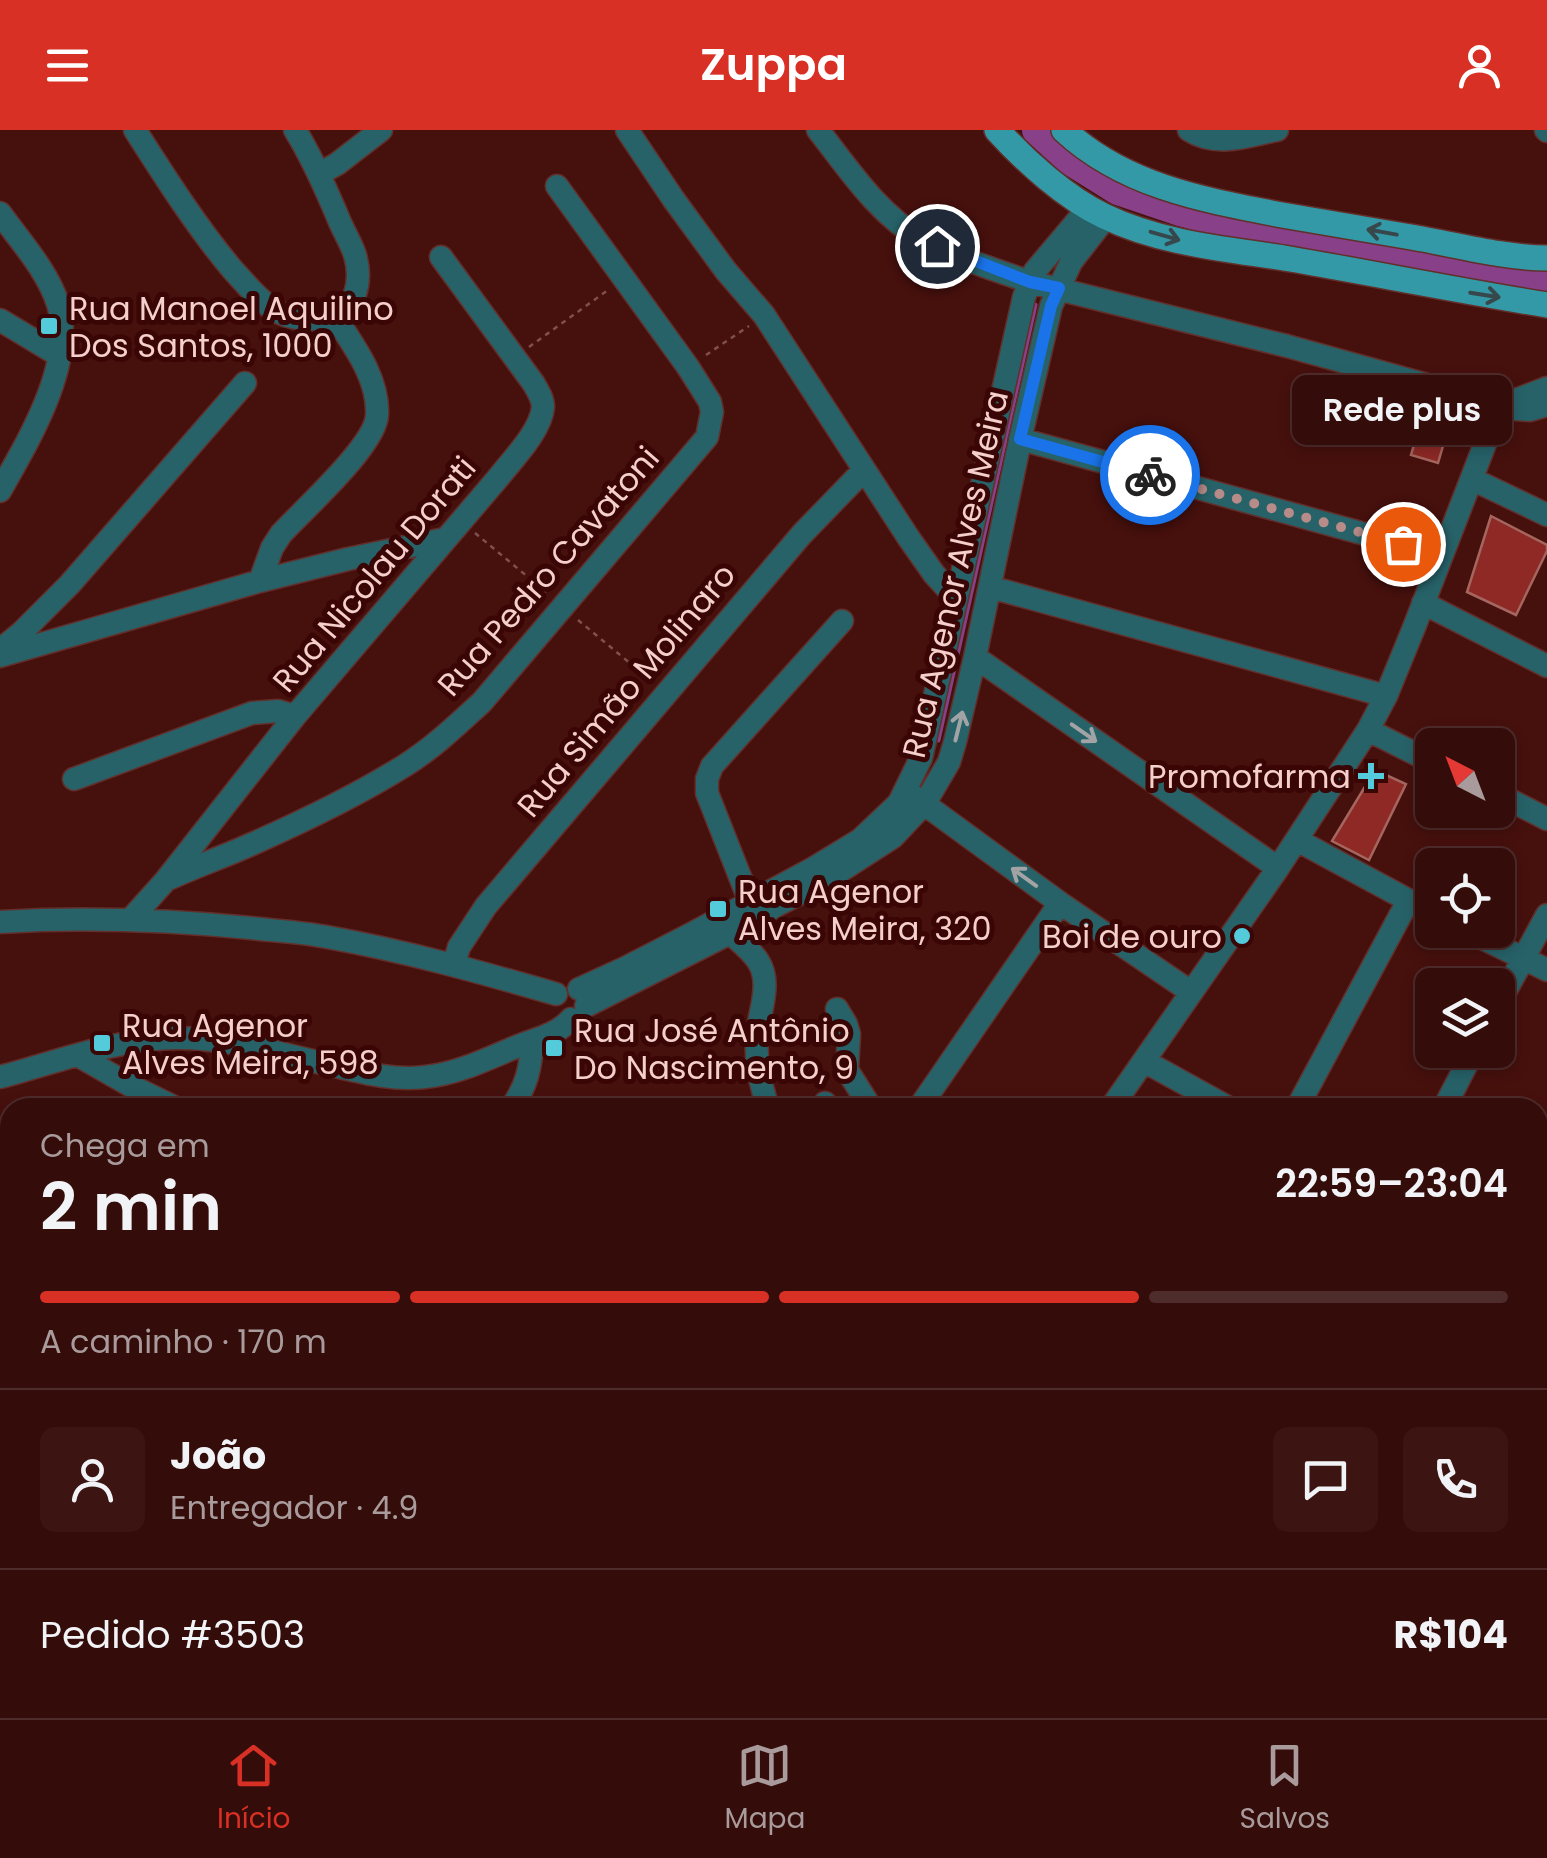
<!DOCTYPE html>
<html lang="pt">
<meta charset="utf-8">
<style>
:root{--surface:#340c0a;--page:#3c1513;--text:#f1f3f6;--muted:#a99b9c;--line:#4e2c2b;--accent:#d93025}
body{margin:0;font-family:Poppins,sans-serif;background:var(--page);color:var(--text);height:100vh;display:flex;flex-direction:column;font-size:38px;white-space:nowrap}
*{box-sizing:border-box;margin:0}
p{font-size:32px;color:var(--muted)}
.icon{flex:none;width:55px;height:55px;fill:none;stroke:currentColor;stroke-width:2;stroke-linecap:round;stroke-linejoin:round}
.map{position:relative;flex:1;overflow:hidden}
.details{position:absolute;left:0px;top:968px;width:1548px;height:622px;display:flex;flex-direction:column;background:var(--surface);border-radius:30px 30px 0 0;box-shadow:0 5px 15px #0003,0 0 0 2px var(--line)}
.details>*{flex:none}
.needle{width:65px;rotate:318deg}
.fabs{position:absolute;left:1415px;top:598px;display:grid;gap:20px}
.fabs a{display:grid;place-items:center;width:100px;height:100px;border-radius:15px;background:var(--surface);box-shadow:0 5px 15px #0003,0 0 0 2px var(--line);font-size:50px}
.pin{position:absolute;display:grid;place-items:center;width:85px;height:85px;color:#fff;margin:-42px;border:5px solid #fff;border-radius:50%;box-shadow:0 2px 10px #0007}
.courier{position:absolute;display:grid;place-items:center;width:100px;height:100px;margin:-50px;border:8px solid #1a73e8;border-radius:50%;background:#fff;color:#222;box-shadow:0 2px 12px #0007}
.bubble{position:absolute;height:70px;border-radius:15px;background:var(--surface);box-shadow:0 5px 15px #0003,0 0 0 2px var(--line);font-size:32px;font-weight:600;line-height:70px;text-align:center}
.summary em{font-style:normal;font-weight:600}
.summary div{display:flex;flex-direction:column-reverse}
.summary{display:flex;align-items:center;justify-content:space-between;height:170px;padding:0 40px}
h1{font-size:65px;font-weight:600;line-height:75px}
.bar{display:grid;grid-template-columns:repeat(4,1fr);gap:15px 10px;align-content:center;height:120px;padding:0 40px}
.bar i{height:12px;border-radius:8px;background:var(--line)}
.bar .current{background:var(--accent)}
.bar p{grid-column:span 4}
.line{display:flex;align-items:center;gap:25px;padding:0 40px;border-top:2px solid var(--line)}
.line div{flex:1}
.round{display:grid;place-items:center;flex:none;width:105px;height:105px;border-radius:15px;background:var(--page)}
header{display:flex;justify-content:space-between;align-items:center;height:130px;padding:0 40px;background:var(--accent);color:#fff;font-size:45px;font-weight:600}
.tabs{display:flex;justify-content:space-around;align-items:center;height:140px;border-top:2px solid var(--line);background:var(--surface);font-size:28px;color:var(--muted)}
.tabs a{display:grid;justify-items:center;gap:5px}
.tabs .current{color:var(--accent)}
.map>svg:first-child{display:block}
.lines{fill:none;stroke-linecap:round;stroke-linejoin:round}
.stream{stroke:#884088;stroke-width:5}
.river{stroke:#884088;stroke-width:30}
.building{fill:#8e2925;stroke:#a5665f;stroke-width:2.5}
.minor-casing{stroke:#622f2b;stroke-width:25}
.major-casing{stroke:#622f2b;stroke-width:28}
.path{stroke:#80504d;stroke-width:2.5;stroke-dasharray:5 5;stroke-linecap:butt}
.minor{stroke:#276269;stroke-width:22}
.major{stroke:#3399a6;stroke-width:25}
.oneway{stroke:#37484d}
.oneway2{stroke:#a2a3a4}
.done{stroke:#b78c88;stroke-width:10;stroke-dasharray:0 18}
.route{stroke:#1a73e8;stroke-width:12}
.poi-dot{fill:#53cbda;stroke:#3a0505;stroke-width:4}
.labels{text-anchor:middle;dominant-baseline:central;stroke-width:10;stroke-linejoin:round;paint-order:stroke}
.poi-label{font-size:32px;fill:#f4cfcb;stroke:#3a0505;text-anchor:start}
.street-label{font-size:32px;fill:#f4cfcb;stroke:#3a0505}
</style>
<header><svg class="icon" aria-label="menu" viewBox="0 0 24 24"><path d="M4 6h16M4 12h16M4 18h16"/></svg>Zuppa<svg class="icon" aria-label="person" viewBox="0 0 24 24"><circle cx="12" cy="8" r="4"/><path d="M4 21q1-7 8-7t8 7"/></svg></header>
<div class="map">
<svg width="1547" height="1588" viewBox="0 0 1547 1588">
<rect width="100%" height="100%" fill="#46100d"/>
<g class="lines">
<!-- stream -->
<path class="stream" d="M938,610l97,-435"/>
<!-- river -->
<path class="river" d="M1037,0l33,30 48,30 62,21 44,12 97,15 226,49"/>
</g>
<!-- building -->
<path class="building" d="M1405,279l45,13 -12,41 -27,-8 5,-17 -17,-5z
M1491,386l56,29v6l-31,64 -49,-23z
M1375,640l31,14 -37,76 -37,-19z"/>
<g class="lines">
<defs>
<path id="minor" d="M135,0c30,47 61,96 97,139 12,13 24,28 38,38 18,13 38,14 59,11 28,-5 33,-39 26,-63 -4,-12 -11,-23 -16,-35 -13,-31 -26,-61 -44,-90
M627,0l47,70 52,71 38,44 144,222 26,37 22,24
M818,0c30,38 59,83 102,108 34,19 73,31 110,44l257,64 227,63 16,1 17,-5
M1189,0c28,18 58,6 88,0
M1546,0l1,1
M319,44l18,-10 44,-34
M0,83c20,28 47,57 58,91 18,59 -30,137 -58,187
M0,190l60,36
M1513,271l34,-13
M1020,309l421,116
M1472,349l75,36
M260,451l12,-33 9,-14c22,-24 95,-89 96,-119 2,-36 -23,-69 -42,-98
M990,457l396,109
M1423,473l124,63
M0,520l21,-17 49,-49 175,-201
M0,526l260,-75 88,-22 97,-20
M975,527l303,211
M1368,600l64,32
M74,649l178,-66 26,-2 17,5
M1498,664l49,25
M912,665l148,108 131,89
M1297,710l135,73
M166,750c28,-13 57,-23 86,-36 52,-23 104,-48 152,-78 29,-18 54,-42 78,-64l225,-265 5,-25 -2,-10 -22,-35 -131,-181
M750,772l-43,-109v-14l5,-13 130,-145
M131,789l35,-39 129,-164 203,-238c14,-18 43,-47 45,-71 0,-8 -5,-16 -9,-23l-93,-127
M0,792c84,-5 167,-2 251,6 25,3 51,4 76,9 78,14 153,35 229,57
M1466,800l81,40
M730,803c9,8 21,17 28,28 15,23 0,52 -1,77 -2,24 4,47 11,70
M454,834l5,-17 27,-41 316,-372 62,-64
M579,859l46,-21 68,-35 121,-65 46,-28 39,-37 22,-45 103,-461 11,-26 54,-64
M1498,875l49,-90
M586,876l144,-73 47,-28 51,-26 65,-42 32,-34 24,-41 6,-20 20,-85 47,-226 29,-125 20,-44 35,-45
M837,879l9,15 3,10 -2,36 24,38
M79,926l54,31 43,21
M1144,931l85,47
M0,947c57,-15 118,-39 178,-39 52,0 106,17 157,28 29,7 60,15 90,11 30,-3 58,-16 86,-28 21,-10 44,-12 60,-30
M825,973l5,5
M511,978c16,-22 20,-41 21,-67
M919,978l141,-205
M1111,978l167,-240 90,-138 18,-34 29,-71 85,-220
M1297,978l111,-207
M1444,978l30,-58
M0,1057l10,2
M1538,1081l9,-19
M1538,1136l9,5
M0,1163l10,-3
M0,1211l10,5
M1538,1360l9,-19
M0,1382l10,4
M1538,1459l9,5
M0,1538l10,-7
M1011,1580l12,8
M19,1588l2,-8
M480,1588l9,-8
M698,1588l3,-8
M851,1588l4,-8
M1129,1588l4,-8
M1274,1588l4,-8
M1418,1588l4,-8"/>
<path id="major" d="M997,0c28,31 69,68 107,86 58,28 124,33 186,43 86,15 171,32 257,46
M1064,0c60,56 140,70 218,85 43,7 86,15 129,22 42,7 93,21 136,21"/>
</defs>
<!-- minor casing -->
<use href="#minor" class="minor-casing"/>
<!-- major casing -->
<use href="#major" class="major-casing"/>
<!-- path -->
<path class="path" d="M529,217l79,-57
M706,225l43,-29
M475,403l71,59
M578,490l71,59"/>
<!-- minor -->
<use href="#minor" class="minor"/>
<!-- major -->
<use href="#major" class="major"/>
</g>
<!-- one-way arrows -->
<defs><path id="oneway-shaft" d="M-6 0H5M1.5-3L5.5 0L1.5 3" fill="none" stroke-width="1.6" stroke-linecap="round" stroke-linejoin="round" transform="scale(2.5)"/></defs>
<g class="oneway">
<use href="#oneway-shaft" transform="translate(1382 102) rotate(-170)"/>
<use href="#oneway-shaft" transform="translate(1165 106) rotate(16)"/>
<use href="#oneway-shaft" transform="translate(1485 165) rotate(9)"/>
</g>
<g class="oneway2">
<use href="#oneway-shaft" transform="translate(959 596) rotate(-76)"/>
<use href="#oneway-shaft" transform="translate(1084 603) rotate(35)"/>
<use href="#oneway-shaft" transform="translate(1024 747) rotate(-144)"/>
</g>
<g class="lines">
<!-- done -->
<path class="done" d="M1150,345l253,69"/>
<!-- route -->
<path class="route" d="M937,116l93,36 29,6 -8,18 -31,133 130,36"/>
</g>
<!-- markers -->
<g class="poi-dot">
<rect x="39" y="186" width="20" height="20" rx="5"/>
<path d="M1366 631h10v10h10v10h-10v10h-10v-10h-10v-10h10z"/>
<rect x="708" y="769" width="20" height="20" rx="5"/>
<circle cx="1242" cy="806" r="10"/>
<rect x="92" y="903" width="20" height="20" rx="5"/>
<rect x="544" y="908" width="20" height="20" rx="5"/>
</g>
<g class="labels">
<!-- poi labels -->
<g class="poi-label">
<text x="69" y="178">Rua Manoel Aquilino<tspan x="69" dy="37">Dos Santos, 1000</tspan></text>
<text x="1351" y="646" text-anchor="end">Promofarma</text>
<text x="738" y="761">Rua Agenor<tspan x="738" dy="37">Alves Meira, 320</tspan></text>
<text x="1222" y="806" text-anchor="end">Boi de ouro</text>
<text x="122" y="895">Rua Agenor<tspan x="122" dy="37">Alves Meira, 598</tspan></text>
<text x="574" y="900">Rua José Antônio<tspan x="574" dy="37">Do Nascimento, 9</tspan></text>
</g>
<!-- street labels -->
<g class="street-label">
<text transform="translate(548 441) rotate(-49)">Rua Pedro Cavatoni</text>
<text transform="translate(374 444) rotate(-50)">Rua Nicolau Dorati</text>
<text transform="translate(955 444) rotate(-77)">Rua Agenor Alves Meira</text>
<text transform="translate(626 560) rotate(-50)">Rua Simão Molinaro</text>
</g>
</g>
</svg>
<div class="fabs">
<a><svg class="needle" viewBox="-14 -14 28 28"><path d="M0-13l5 13h-10z" fill="#e53935"/><path d="M0 13l5-13h-10z" fill="#a99b9c"/></svg></a>
<a><svg class="icon" aria-label="locate" viewBox="0 0 24 24"><circle cx="12" cy="12" r="6"/><path d="M12 2v4M12 18v4M2 12h4M18 12h4"/></svg></a>
<a><svg class="icon" aria-label="layers" viewBox="0 0 24 24"><path d="M12 4l9 5-9 5-9-5zM3 14l9 5 9-5"/></svg></a>
</div>
<div class="pin" style="left:1403px;top:414px;background:#ea580c"><svg class="icon" aria-label="bag" viewBox="0 0 24 24"><path d="M5 8h14l-1 12H6zM9 8a3 3 0 0 1 6 0"/></svg></div>
<div class="pin" style="left:937px;top:116px;background:#1f2937"><svg class="icon" aria-label="home" viewBox="0 0 24 24"><path d="M3 11l9-7 9 7M6 9v11h12V9"/></svg></div>
<div class="courier" style="left:1150px;top:345px"><svg class="icon" aria-label="bike" viewBox="0 0 24 24"><circle cx="6" cy="16" r="4"/><circle cx="18" cy="16" r="4"/><path d="M6 16l4-8h5l3 8M10 8l3 8H6M13 5h3"/></svg></div>
<div class="bubble" style="left:1292px;top:245px;width:220px">Rede plus</div>
<section class="details">
<div class="summary"><div><h1>2 min</h1><p>Chega em</p></div><em>22:59–23:04</em></div>
<div class="bar"><i class="current"></i><i class="current"></i><i class="current"></i><i></i><p>A caminho · 170 m</p></div>
<div class="line" style="height:180px"><a class="round"><svg class="icon" aria-label="person" viewBox="0 0 24 24"><circle cx="12" cy="8" r="4"/><path d="M4 21q1-7 8-7t8 7"/></svg></a><div><b>João</b><p>Entregador · 4.9</p></div><a class="round"><svg class="icon" aria-label="chat" viewBox="0 0 24 24"><path d="M4 5h16v11H9l-5 4z"/></svg></a><a class="round"><svg class="icon" aria-label="phone" viewBox="0 0 24 24"><path d="M5 4h4l2 5-3 2q2 4 5 5l2-3 5 2v4C11 20 4 13 5 4z"/></svg></a></div>
<div class="line" style="height:130px"><div>Pedido #3503</div><b>R$104</b></div>
</section>
</div>
<nav class="tabs">
<a class="current"><svg class="icon" aria-label="home" viewBox="0 0 24 24"><path d="M3 11l9-7 9 7M6 9v11h12V9"/></svg>Início</a>
<a><svg class="icon" aria-label="map" viewBox="0 0 24 24"><path d="M3 6l6-2 6 2 6-2v14l-6 2-6-2-6 2zM9 4v14M15 6v14"/></svg>Mapa</a>
<a><svg class="icon" aria-label="saved" viewBox="0 0 24 24"><path d="M7 4h10v16l-5-4-5 4z"/></svg>Salvos</a>
</nav>
